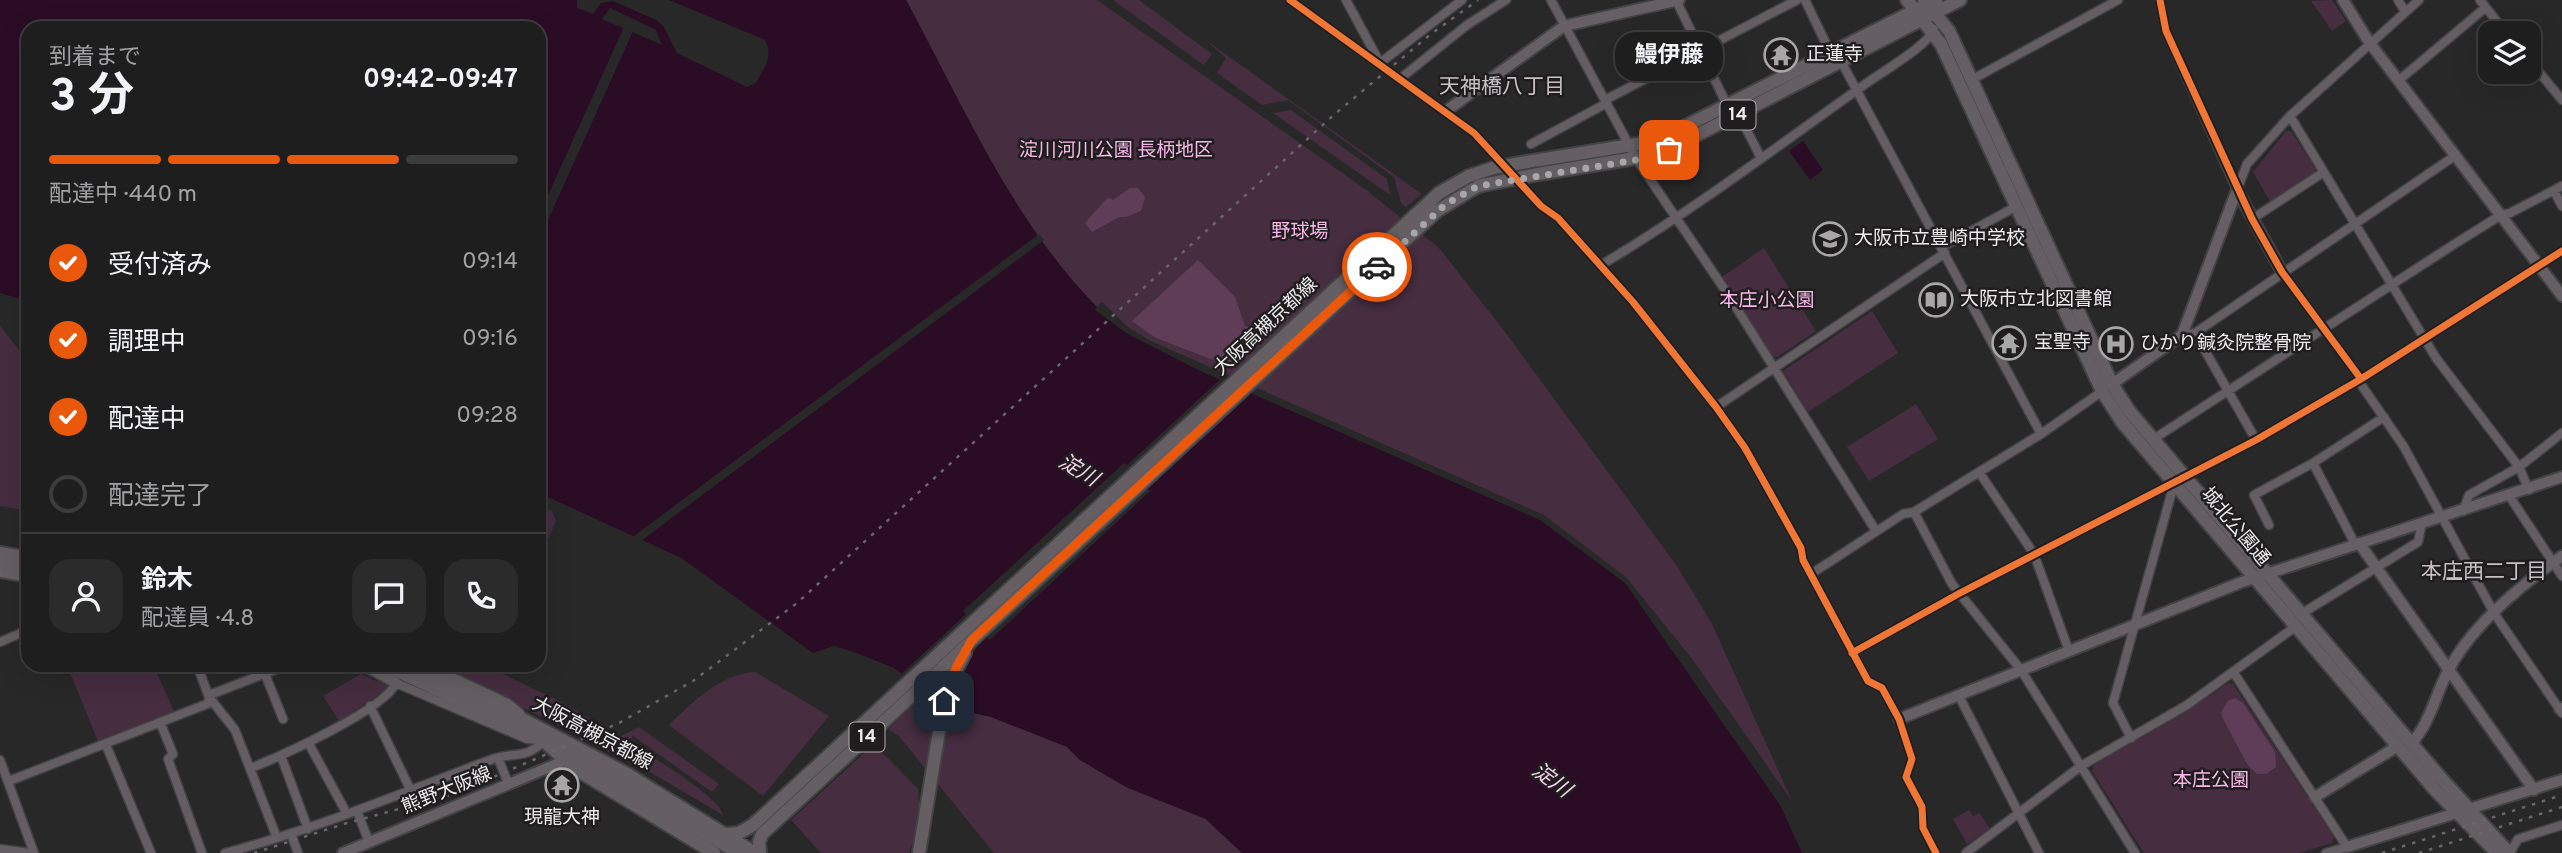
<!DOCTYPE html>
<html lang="ja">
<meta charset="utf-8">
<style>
:root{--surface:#1f1e1f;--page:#2c2b2c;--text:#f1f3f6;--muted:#a1a2a4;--line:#3c3c3d;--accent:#ea580c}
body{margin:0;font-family:Overpass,"Noto Sans JP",sans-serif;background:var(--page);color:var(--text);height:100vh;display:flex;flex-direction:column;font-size:26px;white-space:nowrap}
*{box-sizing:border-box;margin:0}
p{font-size:23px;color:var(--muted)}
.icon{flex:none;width:38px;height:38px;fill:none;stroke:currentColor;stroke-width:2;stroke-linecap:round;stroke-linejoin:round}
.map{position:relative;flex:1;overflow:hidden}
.side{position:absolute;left:21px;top:21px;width:525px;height:651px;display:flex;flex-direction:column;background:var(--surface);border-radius:21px;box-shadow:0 7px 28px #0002,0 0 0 2px var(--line)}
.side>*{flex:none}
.buttons{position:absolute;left:2478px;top:21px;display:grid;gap:14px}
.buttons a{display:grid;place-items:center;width:63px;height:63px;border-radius:14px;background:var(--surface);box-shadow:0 7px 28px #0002,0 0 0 2px var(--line);font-size:35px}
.pin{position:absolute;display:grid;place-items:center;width:60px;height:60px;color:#fff;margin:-30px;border-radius:14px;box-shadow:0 4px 10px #0006}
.courier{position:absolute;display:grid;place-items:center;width:70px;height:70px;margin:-35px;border:5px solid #ea580c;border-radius:50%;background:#fff;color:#222;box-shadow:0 2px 9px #0007}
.bubble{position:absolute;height:49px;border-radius:21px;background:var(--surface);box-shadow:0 7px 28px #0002,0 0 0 2px var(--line);font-size:23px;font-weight:700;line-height:49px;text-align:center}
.overview em{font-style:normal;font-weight:700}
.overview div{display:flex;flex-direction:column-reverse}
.overview{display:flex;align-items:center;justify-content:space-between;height:119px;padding:0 28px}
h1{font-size:46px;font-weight:700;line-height:52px}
.bar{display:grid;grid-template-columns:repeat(4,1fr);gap:10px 7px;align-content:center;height:84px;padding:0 28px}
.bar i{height:9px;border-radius:5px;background:var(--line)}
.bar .selected{background:var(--accent)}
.bar p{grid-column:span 4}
.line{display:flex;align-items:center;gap:18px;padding:0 28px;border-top:2px solid var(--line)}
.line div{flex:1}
.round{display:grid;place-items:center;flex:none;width:74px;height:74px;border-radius:21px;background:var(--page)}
ol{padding:0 28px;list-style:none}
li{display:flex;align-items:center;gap:21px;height:77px}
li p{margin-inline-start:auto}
li .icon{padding:7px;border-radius:50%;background:var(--accent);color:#fff;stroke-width:4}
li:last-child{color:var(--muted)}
li i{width:38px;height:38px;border:4px solid var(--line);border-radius:50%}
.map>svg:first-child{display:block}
.green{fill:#462d40}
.forest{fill:#5f3d57}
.water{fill:#2b0c25;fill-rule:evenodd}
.pier{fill:#292829}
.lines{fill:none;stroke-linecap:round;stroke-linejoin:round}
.street-casing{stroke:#444344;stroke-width:11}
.secondary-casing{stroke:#444344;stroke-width:14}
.primary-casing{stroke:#444344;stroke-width:16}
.street{stroke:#645e62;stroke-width:8}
.secondary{stroke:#666065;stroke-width:10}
.primary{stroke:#655f64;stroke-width:12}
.rail{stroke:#696669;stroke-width:2.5;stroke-dasharray:3.5 7;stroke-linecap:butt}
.primary-bridge-casing{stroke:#444344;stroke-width:16;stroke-linecap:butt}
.primary-bridge{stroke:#655f64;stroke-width:12}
.cycleway-casing{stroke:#201d1f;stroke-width:11}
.cycleway{stroke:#f07635;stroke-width:7}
.done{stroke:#a8a7a8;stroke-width:7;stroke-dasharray:0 12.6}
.route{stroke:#ea580c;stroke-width:9}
.labels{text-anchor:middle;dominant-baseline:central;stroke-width:5;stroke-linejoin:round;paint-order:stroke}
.shield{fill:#201d1f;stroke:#b0adaf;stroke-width:2}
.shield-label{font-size:18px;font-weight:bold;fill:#edebed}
.poi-label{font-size:19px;fill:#edebed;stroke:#201d1f;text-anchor:start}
.park-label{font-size:19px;fill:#f8b6e9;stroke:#201d1f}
.street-label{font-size:19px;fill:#edebed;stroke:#201d1f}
.neighbourhood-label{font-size:21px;fill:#c4c0c3;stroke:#201d1f}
.water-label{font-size:21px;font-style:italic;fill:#fad1ef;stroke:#201d1f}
</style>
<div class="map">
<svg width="2562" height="853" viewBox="0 0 2562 853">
<rect width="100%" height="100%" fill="#292829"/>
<!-- green -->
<path class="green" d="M906,0h191l268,189 74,59 63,80 175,238 35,58 80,177 -99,-141 -67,-83 -82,-62 -393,-174 -23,-14 -26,-25 -5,5c-85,-86 -134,-202 -191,-307z
M1113,0h26l73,54 -8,11z
M2332,0l14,21 -14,10 -21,-30z
M1204,39l218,155 -16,13 -5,-4 -7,-26 -106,-77 -26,5 -45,-32 9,-15z
M1291,110l96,69 3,16 -117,-82z
M2286,131h5l25,38 -2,6 -43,28 -18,-31z
M1764,248l52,83 -39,26 -5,-1 -50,-79z
M1872,311l26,42 -90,59 -25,-41z
M0,326l28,35v150l-28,-5z
M1916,404l22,35 -69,42 -22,-34z
M539,504l13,7 4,10 -17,39z
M67,665h86l21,46 -76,30z
M435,665h49l79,38 -11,19z
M755,672l74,44 -66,80 -94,-71c22,-22 53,-52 86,-53z
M361,674l29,13 -51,34 -16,-25z
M2228,683l5,1 101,153 -2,6 -33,10h-155l-52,-82 2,-6 95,-55z
M927,693l29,16 35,8 76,30 13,13 46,27 79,32 37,34h-248l-96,-118 -10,-6z
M566,705l30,17 3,5 -21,9 -22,-12z
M639,727l80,57 -7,8 -79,-56 -4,5c19,15 89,53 94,74l-85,-50 -39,-18z
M874,744l44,45 2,31 -11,33h-88l-30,-33z
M1969,810l4,6 6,-3 11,15 -23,16 -14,-25z"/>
<!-- forest -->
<path class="forest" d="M1130,188h8l7,9 -4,14 -15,6h-7l-27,15 -7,-9 23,-26 5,3z
M1198,260l37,37 10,29 20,7 -36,33 -73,-28 -24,-17z
M2235,698l8,5 32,49 1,15 -10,7h-9l-10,-10 -25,-47 -1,-5 7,-11z"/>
<!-- water -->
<path class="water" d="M0,0h577v8l16,6 8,-11 12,-2 43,19 8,7 13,26 70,34 9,-4c8,-15 18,-27 9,-43l-96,-40h237c57,105 106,221 191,307l-2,3 31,23 72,37 342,150 85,63 155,222 22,48h-560l-36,-34 -80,-32 -46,-27 -13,-13 -76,-30 -35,-8 -30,-16 -32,-25 -40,-16 -20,-6 -21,7 -132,-95 -142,-65v-465h-511v273l-28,-8zM610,8l46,22 6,15 -60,-26z
M1803,141l20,29 -13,10 -21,-29z"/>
<!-- pier -->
<path class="pier" d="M625,25l9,4 -95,211v-25z
M1039,234l5,6 -406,303 -8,-4z
M1223,377l29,13 -106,98 4,3 -160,149 -5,-4 -47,67 4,-26 -20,17 -23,-18 67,-62 -3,-3 161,-148 3,2z"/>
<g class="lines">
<defs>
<path id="street" d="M1290,0l184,133 67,73 17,12 75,84 83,105 29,41 56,100 2,12 65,121 14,7 17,31 13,40 -6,18 16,30 1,21 13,25
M1346,0l34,63 82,-63
M1551,0l86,160 92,136 147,235
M1676,0l51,105
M1805,0l26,54
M2160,0l6,31 71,159
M2398,0l7,11
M2480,0l26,33
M2529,60l33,40
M1842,63l199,371
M1401,78l66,-53 39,-25
M1973,79l145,-79
M2398,81l87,-73
M1605,100l192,-100
M1739,115l22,43
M2290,116l146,242 83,109 10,23
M1531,144l76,-41
M2237,190l10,-26 43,-48 129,-116
M2554,191l8,15
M2252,219l72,-47
M1942,247l75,-41
M1601,265c91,-54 177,-119 263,-180 17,-13 63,-38 70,-56
M2282,272l79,107
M2195,333l61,107
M2182,335l13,-2 261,-178
M2358,380l46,67 90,166 68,100
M1716,407l229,-154
M2152,440l301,-195 48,-30 9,-2 52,-27
M1979,472l55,82 35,97
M2510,497l52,79
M2463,511l6,-16 50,-28 43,-34
M1914,512l127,-78 63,-44
M2269,525l-15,-30 59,-32
M2355,544l-42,-81 71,-46
M1811,574l92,-60 11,-2 38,72 69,86 114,183
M2301,614l117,-72 4,-19
M0,642l28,-12
M1852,653l108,-60 296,-153 105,-61 201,-128
M197,665l12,32 26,33 42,108
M427,665l81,38 12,10
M2234,673l113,174 -21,6
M265,674l18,45
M1959,696l80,157
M370,706l41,85
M160,722l13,32 -5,5 34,94
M2131,738l-18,-35 61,-219
M309,744l38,70
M106,745l45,108
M281,756l27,73
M498,758l11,27
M0,760l34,93
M251,768c30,-12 133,-58 145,-85l131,56 13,1
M9,781l198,-77 5,-10 75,-29
M357,811l12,31
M291,834l7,19
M0,849l29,4
M225,853c91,-24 177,-60 265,-93 22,-9 34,1 54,-19
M1966,853l115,-87 106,-61 108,-78
M2510,853l8,-14 44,-14"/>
<path id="secondary" d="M2343,0l26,42 193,254
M1446,111l118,-85 115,-26
M2237,190l45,82
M2112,384l70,-49 55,-145
M2359,543l175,247
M0,572l28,5
M364,665l32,18
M2560,709l2,-1
M1899,719l343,-137 320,-105
M2411,744c19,-21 24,-48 37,-73 23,-45 73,-86 114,-115
M2315,797l83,-51
M2347,847l215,-67
M343,853l221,-92"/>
<path id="primary" d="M1907,0l34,44 161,347 20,31 314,369 61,62
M1924,0l25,31 163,353 18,28 310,365 69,76
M1527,162l129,-21 280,-141
M1538,174l122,-20 300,-154
M0,553l28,5
M0,563l28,5
M384,665l175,81 179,107
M408,665l101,47 120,63 126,78
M548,745l29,25 137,83
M728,834l11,-1 14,-8 670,-617 16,-15 30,-17
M760,853l-1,-11 3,-8 675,-623 41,-25
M919,853l25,-152 4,-16 17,-32"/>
</defs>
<!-- street casing -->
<use href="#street" class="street-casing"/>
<!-- secondary casing -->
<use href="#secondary" class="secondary-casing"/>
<!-- primary casing -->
<use href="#primary" class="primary-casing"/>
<!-- street -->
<use href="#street" class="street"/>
<!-- secondary -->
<use href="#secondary" class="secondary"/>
<!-- primary -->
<use href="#primary" class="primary"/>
<!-- rail -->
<path class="rail" d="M254,853l93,-30 107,-29 165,-71 74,-42 104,-78 539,-490 95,-79 47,-34
M2382,853l180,-58
M2419,853l143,-46"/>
<defs>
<path id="primary-bridge" d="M1469,176l24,-8 34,-6
M1478,186l60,-12"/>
</defs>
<!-- primary-bridge casing -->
<use href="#primary-bridge" class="primary-bridge-casing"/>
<!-- primary-bridge -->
<use href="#primary-bridge" class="primary-bridge"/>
<defs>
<path id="cycleway" d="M1290,0l184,133 67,73 17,12 75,84 83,105 29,41 56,100 2,12 65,121 14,7 17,31 13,40 -6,18 16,30 1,21 13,25
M2160,0l6,31 86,188 30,53 79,107
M1852,653l108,-60 296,-153 105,-61 201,-128"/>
</defs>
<!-- cycleway casing -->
<use href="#cycleway" class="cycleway-casing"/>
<!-- cycleway -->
<use href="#cycleway" class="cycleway"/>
</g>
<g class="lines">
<!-- done -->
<path class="done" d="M1377,267l69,-63 32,-18 170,-28 21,-8"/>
<!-- route -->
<path class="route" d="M944,701l13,-35 15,-26 405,-373"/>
</g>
<!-- icons -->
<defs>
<symbol id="temple-ring" viewBox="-11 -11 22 22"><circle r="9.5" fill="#201d1f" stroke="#a8a7a8" stroke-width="1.5"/><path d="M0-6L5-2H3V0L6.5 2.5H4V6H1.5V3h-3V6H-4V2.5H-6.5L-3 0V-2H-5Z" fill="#a8a7a8"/></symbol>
<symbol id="school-ring" viewBox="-11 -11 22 22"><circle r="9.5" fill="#201d1f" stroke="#a8a7a8" stroke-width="1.5"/><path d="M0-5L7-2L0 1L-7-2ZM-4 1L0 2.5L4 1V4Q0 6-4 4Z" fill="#a8a7a8"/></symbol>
<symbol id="library-ring" viewBox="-11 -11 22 22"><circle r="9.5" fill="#201d1f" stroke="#a8a7a8" stroke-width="1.5"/><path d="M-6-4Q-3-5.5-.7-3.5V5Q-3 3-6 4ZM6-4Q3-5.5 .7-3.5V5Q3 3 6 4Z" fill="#a8a7a8"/></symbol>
<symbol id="hospital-ring" viewBox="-11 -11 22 22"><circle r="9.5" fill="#201d1f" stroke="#a8a7a8" stroke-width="1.5"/><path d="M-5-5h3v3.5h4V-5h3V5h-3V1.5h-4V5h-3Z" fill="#a8a7a8"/></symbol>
</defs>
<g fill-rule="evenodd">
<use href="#temple-ring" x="1762" y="36" width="38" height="38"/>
<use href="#school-ring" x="1811" y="220" width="38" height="38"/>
<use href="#library-ring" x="1917" y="281" width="38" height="38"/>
<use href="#temple-ring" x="1990" y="324" width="38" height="38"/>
<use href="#hospital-ring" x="2097" y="325" width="38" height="38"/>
<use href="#temple-ring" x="543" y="766" width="38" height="38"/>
</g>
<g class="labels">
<!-- shield labels -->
<g class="shield">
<rect x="1720.5" y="100.5" width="35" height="29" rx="5"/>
<rect x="849.5" y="722.5" width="35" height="29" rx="5"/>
</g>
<g class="shield-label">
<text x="1738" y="115">14</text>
<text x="867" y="737">14</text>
</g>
<!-- poi labels -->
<g class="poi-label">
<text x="1806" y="55">正蓮寺</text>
<text x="1854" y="239">大阪市立豊崎中学校</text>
<text x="1960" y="300">大阪市立北図書館</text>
<text x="2034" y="343">宝聖寺</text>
<text x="2140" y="344">ひかり鍼灸院整骨院</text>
<text x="562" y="818" text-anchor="middle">現龍大神</text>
</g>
<!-- park labels -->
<g class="park-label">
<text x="1116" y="151">淀川河川公園 長柄地区</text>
<text x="1300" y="232">野球場</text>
<text x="1767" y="301">本庄小公園</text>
<text x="2211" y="781">本庄公園</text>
</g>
<!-- street labels -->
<g class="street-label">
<text transform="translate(1266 327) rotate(-43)">大阪高槻京都線</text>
<text transform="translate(2235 527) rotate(50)">城北公園通</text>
<text transform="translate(592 734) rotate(28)">大阪高槻京都線</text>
<text transform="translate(447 791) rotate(-22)">熊野大阪線</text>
</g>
<!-- neighbourhood labels -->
<g class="neighbourhood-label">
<text x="1502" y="87">天神橋八丁目</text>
<text x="2484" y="572">本庄西二丁目</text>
</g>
<!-- water labels -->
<g class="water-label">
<text transform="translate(1078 471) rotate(31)">淀川</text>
<text transform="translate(1551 781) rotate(36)">淀川</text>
</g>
</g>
</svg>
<div class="buttons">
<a><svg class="icon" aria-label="layers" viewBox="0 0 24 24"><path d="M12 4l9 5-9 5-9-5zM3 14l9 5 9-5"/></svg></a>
</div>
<div class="pin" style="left:1669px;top:150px;background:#ea580c"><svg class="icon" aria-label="bag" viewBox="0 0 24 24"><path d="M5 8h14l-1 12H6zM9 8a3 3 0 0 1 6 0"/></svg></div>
<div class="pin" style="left:944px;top:701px;background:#1f2937"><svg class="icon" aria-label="home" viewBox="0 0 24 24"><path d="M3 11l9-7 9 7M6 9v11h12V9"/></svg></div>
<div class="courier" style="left:1377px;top:267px"><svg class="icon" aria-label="car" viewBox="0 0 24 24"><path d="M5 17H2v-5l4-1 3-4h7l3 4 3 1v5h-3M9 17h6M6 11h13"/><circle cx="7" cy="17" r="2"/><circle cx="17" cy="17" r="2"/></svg></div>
<div class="bubble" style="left:1615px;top:32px;width:108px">鰻伊藤</div>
<section class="side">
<div class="overview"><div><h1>3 分</h1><p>到着まで</p></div><em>09:42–09:47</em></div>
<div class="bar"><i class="selected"></i><i class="selected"></i><i class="selected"></i><i></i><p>配達中 · 440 m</p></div>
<ol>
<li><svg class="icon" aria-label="check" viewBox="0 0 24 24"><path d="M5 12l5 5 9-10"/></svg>受付済み<p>09:14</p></li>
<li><svg class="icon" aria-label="check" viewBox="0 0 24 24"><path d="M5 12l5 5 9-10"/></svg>調理中<p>09:16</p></li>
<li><svg class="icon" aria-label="check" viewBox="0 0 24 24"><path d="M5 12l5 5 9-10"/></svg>配達中<p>09:28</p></li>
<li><i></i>配達完了</li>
</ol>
<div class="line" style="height:126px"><a class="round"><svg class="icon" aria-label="person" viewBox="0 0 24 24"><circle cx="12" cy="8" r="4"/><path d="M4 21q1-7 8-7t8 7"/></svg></a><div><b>鈴木</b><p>配達員 · 4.8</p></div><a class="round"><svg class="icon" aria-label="chat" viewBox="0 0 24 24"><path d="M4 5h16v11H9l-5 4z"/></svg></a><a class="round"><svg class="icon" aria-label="phone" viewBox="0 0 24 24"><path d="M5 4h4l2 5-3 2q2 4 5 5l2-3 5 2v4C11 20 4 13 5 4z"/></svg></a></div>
</section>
</div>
